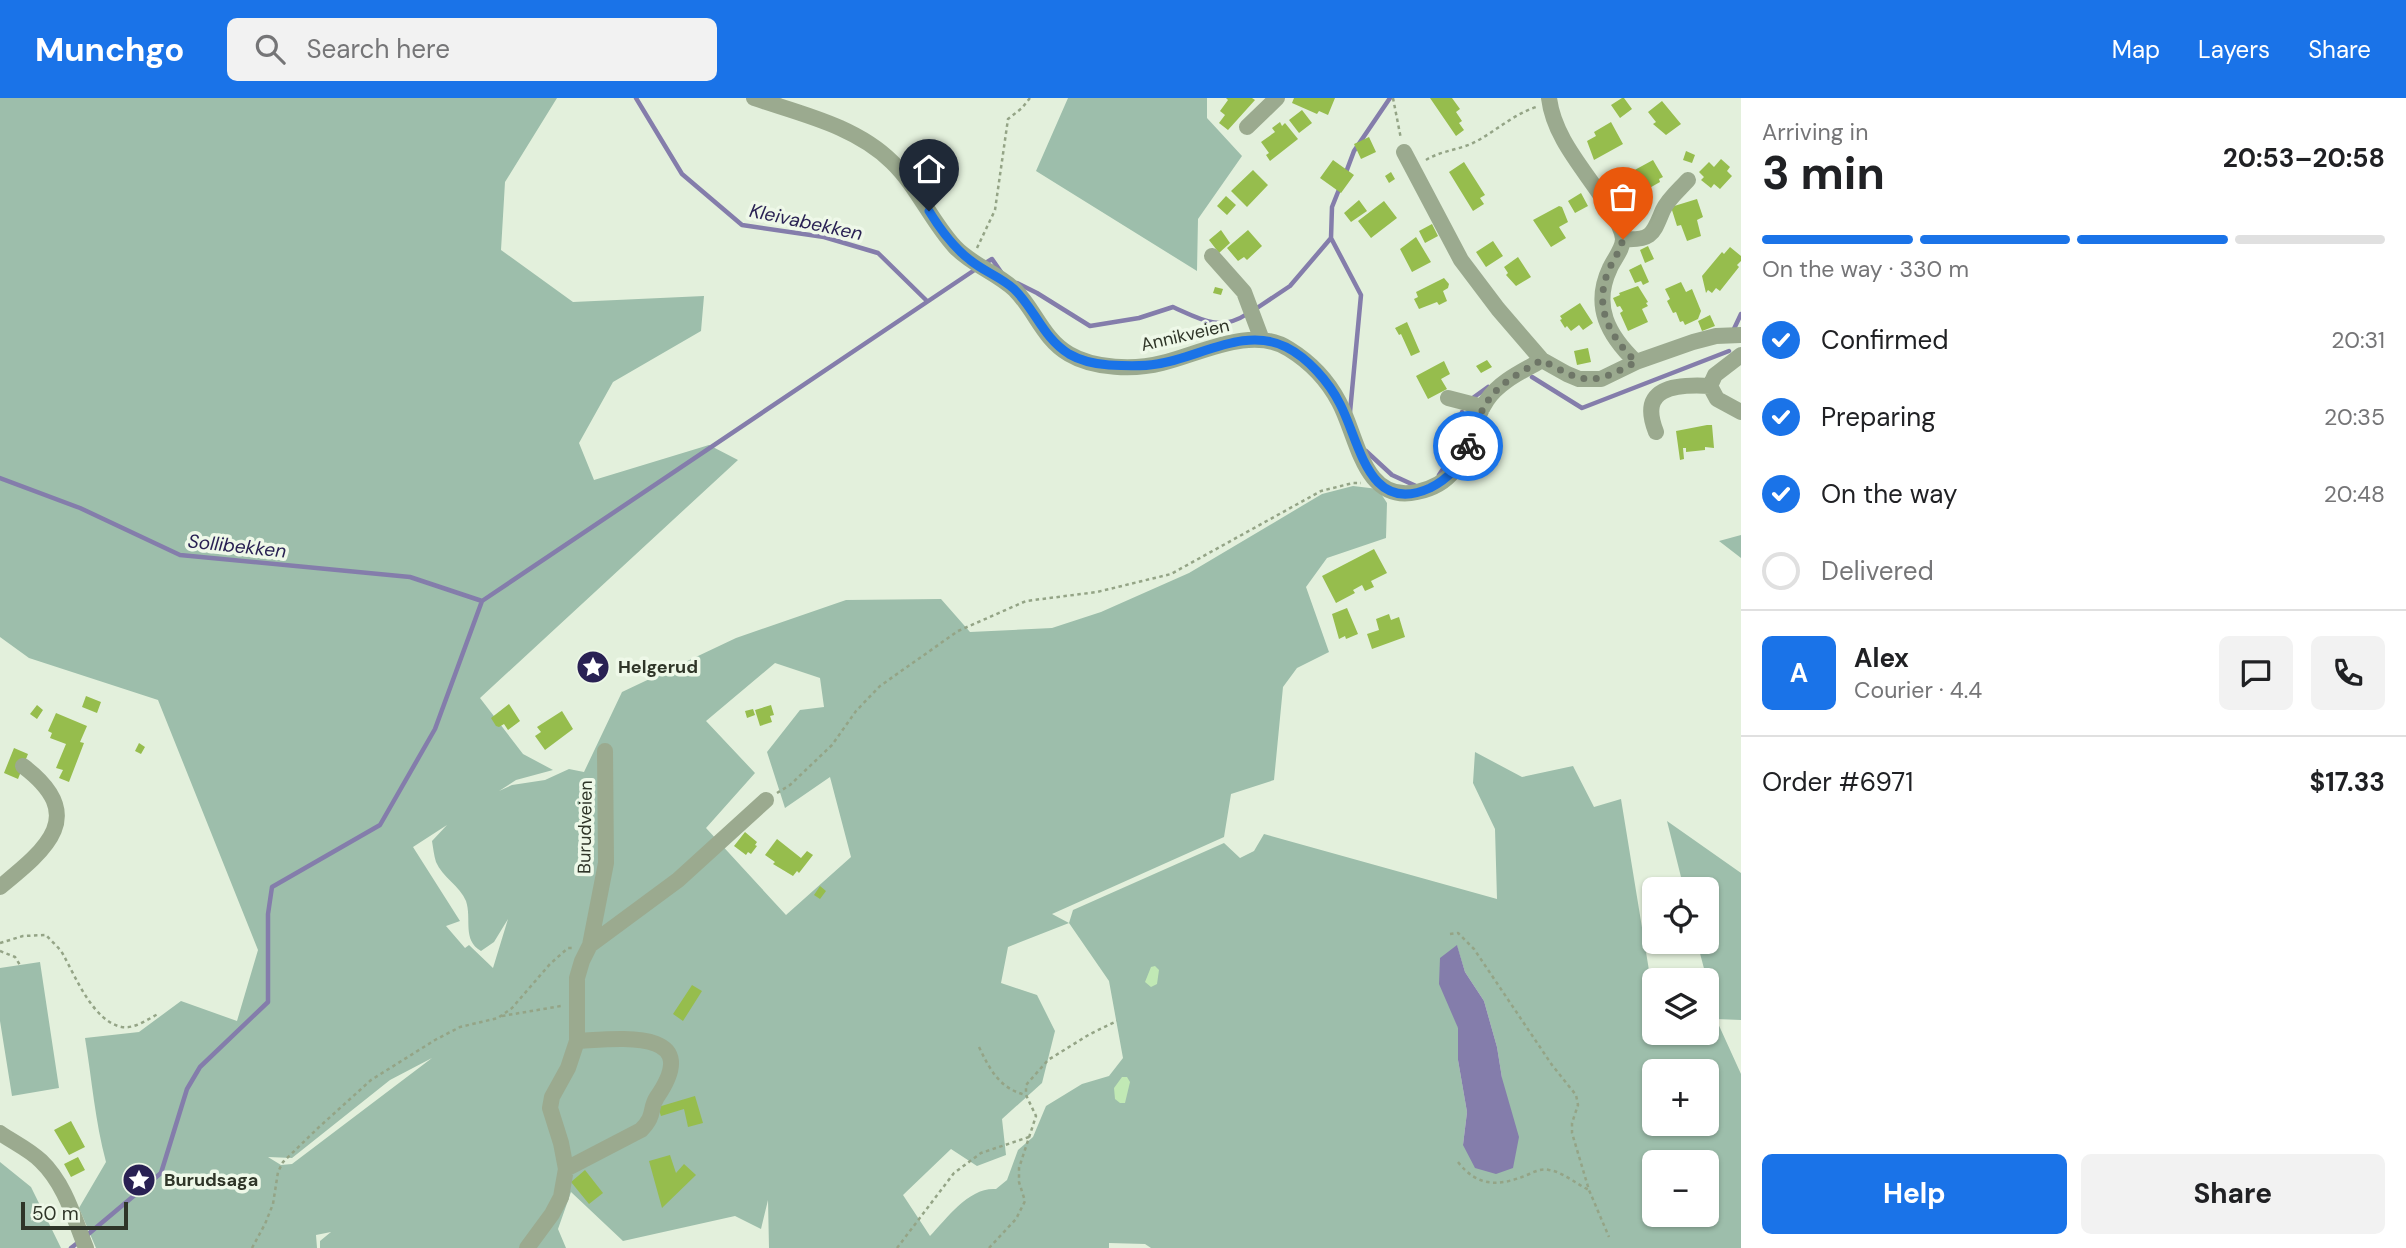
<!DOCTYPE html>
<meta charset="utf-8">
<style>
:root{--surface:#fff;--page:#f2f2f2;--text:#202124;--muted:#757577;--line:#e0e0e0;--accent:#1a73e8}
body{margin:0;font-family:"DM Sans",sans-serif;background:var(--page);color:var(--text);height:100vh;display:flex;flex-direction:column;font-size:26px;white-space:nowrap}
*{box-sizing:border-box;margin:0}
p{font-size:23px;color:var(--muted)}
.icon{flex:none;width:38px;height:38px;fill:none;stroke:currentColor;stroke-width:2;stroke-linecap:round;stroke-linejoin:round}
.map{position:relative;flex:1;overflow:hidden}
.panel{display:flex;flex-direction:column;background:var(--surface);width:665px}
.panel>*{flex:none}
.controls{position:absolute;left:1642px;top:779px;display:grid;gap:14px}
.controls a{display:grid;place-items:center;width:77px;height:77px;border-radius:10px;background:var(--surface);box-shadow:0 2px 5px #0004;font-size:35px}
.scale{position:absolute;left:21px;bottom:18px;width:107px;box-sizing:border-box;padding-left:7px;border:4px solid #2f3528;border-top:0;font-size:19px;line-height:24px;white-space:nowrap;color:#2f3528;-webkit-text-stroke:5px #eef8e8;paint-order:stroke}
.pin{position:absolute;display:grid;place-items:center;width:60px;height:60px;color:#fff;margin:-72px -30px;border-radius:50% 50% 50% 0;rotate:-45deg;box-shadow:0 0 7px #0007}
.pin .icon{rotate:45deg}
.courier{position:absolute;display:grid;place-items:center;width:70px;height:70px;margin:-35px;border:5px solid #1a73e8;border-radius:50%;background:#fff;color:#222;box-shadow:0 2px 9px #0007}
.overview em{font-style:normal;font-weight:700}
.overview div{display:flex;flex-direction:column-reverse}
.overview{display:flex;align-items:center;justify-content:space-between;height:119px;padding:0 21px}
h1{font-size:46px;font-weight:700;line-height:52px}
.bar{display:grid;grid-template-columns:repeat(4,1fr);gap:10px 7px;align-content:center;height:84px;padding:0 21px}
.bar i{height:9px;border-radius:5px;background:var(--line)}
.bar .on{background:var(--accent)}
.bar p{grid-column:span 4}
.line{display:flex;align-items:center;gap:18px;padding:0 21px;border-top:2px solid var(--line)}
.line div{flex:1}
.round{display:grid;place-items:center;flex:none;width:74px;height:74px;border-radius:10px;background:var(--page)}
ol{padding:0 21px;list-style:none}
li{display:flex;align-items:center;gap:21px;height:77px}
li p{margin-inline-start:auto}
li .icon{padding:7px;border-radius:50%;background:var(--accent);color:#fff;stroke-width:4}
li:last-child{color:var(--muted)}
li i{width:38px;height:38px;border:4px solid var(--line);border-radius:50%}
.cta{display:flex;gap:14px;margin-top:auto;padding:14px 21px}
.cta a{flex:1;height:80px;border-radius:10px;background:var(--accent);color:#fff;font-size:28px;font-weight:700;line-height:80px;text-align:center}
.cta a+a{background:var(--page);color:var(--text)}
header{display:flex;align-items:center;gap:42px;box-sizing:border-box;height:98px;padding:0 35px;background:var(--accent);color:#fff}
header strong{font-size:33px}
nav{display:flex;gap:38px;margin-inline-start:auto;font-size:24px}
.search{width:490px;height:63px;background:var(--page);display:flex;align-items:center;gap:18px;box-sizing:border-box;padding:0 24px;border-radius:10px;color:var(--muted);font-size:26px}
main{display:flex;flex:1;min-height:0}
.map>svg:first-child{display:block}
.green{fill:#9dbeab;fill-rule:evenodd}
.sand{fill:#c1e9b5}
.water{fill:#847dab}
.lines{fill:none;stroke-linecap:round;stroke-linejoin:round}
.stream{stroke:#847dab;stroke-width:4.5}
.building{fill:#96bd4d}
.path{stroke:#94a486;stroke-width:2.5;stroke-dasharray:3.5 3.5;stroke-linecap:butt}
.minor{stroke:#9baa8f;stroke-width:16}
.done{stroke:#6e7667;stroke-width:7;stroke-dasharray:0 12.6}
.route{stroke:#1a73e8;stroke-width:9}
.labels{text-anchor:middle;dominant-baseline:central;stroke-width:7;stroke-linejoin:round;paint-order:stroke}
.street-label{font-size:18px;fill:#2f3528;stroke:#eef8e8}
.poi-label{font-size:18px;font-weight:bold;fill:#2f3528;stroke:#eef8e8;text-anchor:start}
.water-label{font-size:19px;font-style:italic;fill:#292153;stroke:#eef8e8}
</style>
<header>
<strong>Munchgo</strong>
<div class="search"><svg class="icon" aria-label="search" viewBox="0 0 24 24"><circle cx="10" cy="10" r="6"/><path d="M15 15l6 6"/></svg>Search here</div>
<nav><a>Map</a><a>Layers</a><a>Share</a></nav>
</header>
<main>
<div class="map">
<svg width="1741" height="1150" viewBox="0 0 1741 1150">
<rect width="100%" height="100%" fill="#e3f0dc"/>
<!-- green -->
<path class="green" d="M0,0h557l-52,84 -4,68 72,52 131,-6 -3,35 -88,51 -34,61 15,37 115,-35 29,15 -258,238 43,56 30,16 -37,10 -17,11 13,-6 33,-5 24,-11 15,3 38,-80 114,-54 110,-38 95,-1 29,33 82,-4 49,-16 88,-39 133,-79 31,-8 25,3 9,14 -1,35 -59,20 -21,29 23,65 -32,16 -14,19 -9,93 -43,14 -7,43 -172,77 17,9 4,-13 151,-67 16,15 14,-7 10,-17 233,65 -2,-70 -22,-46 2,-31 47,25 51,-11 21,41 27,-8 33,202v31l5,1 1,3 3,-3 43,-1v-52h-4l4,-4 -9,-34h9v-53h-22l-17,-68 74,52v147l-25,-1 25,55v174h-590l-6,-4 -36,-1v5h-340l-1,-48 -7,29 -26,-13 -112,25 -52,-49 -13,37 8,19h-246v-7l11,-9 -15,3 1,13h-221l-17,-40 27,-46c-11,-41 -14,-82 -21,-124l54,-6 42,-31 56,20 21,-71 -100,-250 -129,-42 -29,-21zM775,565l45,15 4,29 -24,3 -33,42 18,56 45,-31 21,80 -65,58 -80,-87 49,-55 -49,-52zM447,727l-15,16c1,6 2,15 4,21 6,15 24,24 30,39 6,18 -4,39 15,50l13,-9 14,-23 -15,49 -24,-23 -4,3 -19,-22 14,-5 -47,-74zM1069,825l40,58 14,77 -14,18 -27,8 -36,22 -13,31 -15,13 -11,30 -11,9c-27,-2 -49,29 -66,47l-27,-41 48,-46 26,17 29,-11 -4,-36 40,-36 13,-52 -18,-36 -36,-12 7,-36zM1457,848l8,26 19,29 13,46 5,31 -39,67 4,-33 -9,-52v-33l-6,-15zM432,960l-140,106 -11,1 -13,-8 24,1 98,-78zM1654,973h52v53h-52zM1654,1064h52v52h-52z
M1068,0h139v20l35,38 -44,63 -1,52 -161,-100z
M1741,437v23l-22,-17z
M40,864l19,126 -47,8 -12,-75v-53z
M0,1064l31,25 30,61h-61z"/>
<!-- sand -->
<path class="sand" d="M1155,868l4,4 -2,14 -6,3 -6,-5 6,-15z
M1122,979h5l3,5 -5,21h-5l-5,-4 -1,-11z"/>
<!-- water -->
<path class="water" d="M1457,847l8,27 19,29 13,46 5,31 17,59 -6,31 -17,6 -21,-6 -12,-23 4,-33 -9,-52v-32l-19,-44 1,-26z"/>
<g class="lines">
<!-- stream -->
<path class="stream" d="M636,0l46,76 60,51 82,12 54,16 49,48
M1345,77l9,-24 36,-53
M1331,140l30,57 -11,117
M984,166l8,-5 9,13
M1017,185l20,10 53,33 49,-8 34,-11c27,12 47,25 74,7
M1254,212l36,-24 41,-48 1,-31 8,-20
M1733,233l8,-17
M1532,279l50,31 147,-57
M1470,302l18,-13
M1366,353l26,24 24,11
M1439,377l12,-18 11,-45
M0,380l80,30 100,47 230,22 72,24
M86,1138l75,-63 26,-84 13,-22 68,-65v-88l4,-27 108,-62 55,-96 47,-128 494,-332
M71,1150l9,-7"/>
</g>
<!-- building -->
<path class="building" d="M1226,0h26l3,2 -27,30 -9,-7 6,-8 -5,-4 8,-11z
M1294,0h41l-7,17 -9,-4 -2,3 -25,-11z
M1430,0h22l8,11 -4,3 6,9 -3,2 5,7 -8,6z
M1622,0h2l8,11 -12,9 -9,-13z
M1662,3l19,23 -15,11 -13,-11 3,-2 -8,-10z
M1302,12l10,13 -13,10 -10,-13z
M1280,24l2,4 3,-3 13,16 -28,22 -4,-6 3,-2 -8,-11 14,-10 -3,-4z
M1611,24l12,22 -29,16 -7,-19 9,-5 -2,-4z
M1369,39l7,15 -15,7 -7,-15z
M1686,53l9,4 -3,8 -9,-3z
M1721,61l9,8 -3,4 5,5 -12,13 -6,-5 -3,4 -10,-8 3,-3 -5,-5 10,-10 5,5z
M1333,62l21,15 -13,18 -21,-15z
M1653,62l10,17 -4,2 1,3 -14,8 -1,-3 -4,2 -10,-17z
M1464,64l21,33 -5,3 4,6 -11,7 -24,-39z
M1253,72l15,15 -21,22 -16,-16z
M1391,74l4,7 -6,4 -4,-7z
M1581,95l7,13 -13,7 -7,-12z
M1226,98l10,9 -9,10 -10,-9z
M1639,98l8,13 -17,10 -8,-14z
M1697,101l6,18 -6,3 4,16 -14,5 -6,-16 -4,1 -6,-19z
M1359,102l8,11 -16,11 -7,-9z
M1384,103l13,17 -26,20 -13,-17z
M1559,108l3,1 6,15 -9,5 7,11 -15,9 -18,-27z
M1432,126l6,12 -13,7 -6,-12z
M1221,132l9,13 -11,10 -10,-13z
M1248,132l14,16 -15,14 -3,-3 -6,4 -11,-13z
M1416,139l15,25 -19,10 -12,-23z
M1493,143l10,15 -17,11 -10,-15z
M1648,148l6,13 -9,4 -5,-13z
M1730,149l11,9v5l-4,4 2,2 -19,24 -4,-3 -4,5 -4,-3 -2,3 -4,-17 20,-24 2,2z
M1518,159l13,20 -15,9 -10,-11 2,-2 -4,-6z
M1641,166l8,18 -6,3 -2,-4 -6,2 -6,-13z
M1444,180l5,6 -1,4 -5,3 4,10 -8,4 -2,-3 -18,7 -5,-10 4,-2 -2,-5z
M1681,184l5,10 6,-3 9,22 -3,8 -13,6 -2,-4 -3,1 -4,-10 -3,1 -6,-12 3,-2 -5,-10z
M1638,188l10,16 -2,1 2,3 -6,3 6,13 -20,9 -8,-18 3,-2 -3,-5 -3,1 -4,-9 7,-3 -1,-2z
M1215,189l8,2 -2,6 -8,-2z
M1580,205l13,20 -10,7 -4,-5 -8,6 -4,-5 -2,2 -5,-8 2,-1 -2,-3z
M1710,217l5,11 -13,5 -4,-10z
M1407,224l13,30 -9,4 -10,-22 -2,1 -4,-7z
M1588,250l3,14 -14,3 -3,-14z
M1487,262l5,7 -11,6 -5,-7z
M1444,263l6,13 -9,5 6,10 -19,10 -12,-23z
M1707,327h5l2,23 -9,-1v3l-19,2v-4h-3l1,11 -4,1 -4,-29z
M1374,451l13,24 -16,8 3,6 -9,4 -3,-6 -9,5 2,3 -19,10 -14,-27z
M1347,510l11,26 -12,5 -1,-3 -6,3 -7,-25z
M1389,516l2,6 8,-3 6,20 -33,12 -5,-15 12,-4 -3,-11z
M86,598l15,6 -4,11 -15,-6z
M509,606l11,17 -12,9 -4,-6 -5,3 -3,-1 -5,-8z
M37,607l6,5 -6,9 -7,-5z
M771,607l3,10 -4,1 2,6 -12,4 -5,-16z
M753,611l2,6 -8,3 -2,-7z
M562,613l11,18 -28,21 -10,-14 6,-4 -4,-5z
M56,615l31,13 -7,16 4,1 -15,39 -10,-4 4,-8 -7,-2 10,-24 -16,-6 2,-5 -4,-2z
M139,645l6,4 -4,7 -6,-3z
M14,650l14,6 -10,25 -14,-6z
M745,734l12,10 -2,3 2,1 -6,8 -3,-2 -2,3 -12,-9z
M777,741l24,19 6,-7 6,4 -14,18 -2,-2 -4,5 -20,-12 2,-2 -10,-7z
M820,788l6,5 -6,8 -6,-4z
M692,887l10,6 -19,30 -10,-7z
M695,998l8,27 -15,4 -4,-18 -23,7 -3,-9z
M71,1023l14,26 -16,8 -15,-25z
M670,1057l6,18 8,-9 12,11 -34,33 -13,-47z
M78,1059l7,13 -14,7 -7,-13z
M585,1072l18,23 -14,11 -18,-22z"/>
<g class="lines">
<!-- path -->
<path class="path" d="M1393,0l8,41
M1426,62c14,-9 32,-10 47,-17 22,-11 39,-28 63,-36
M977,150l18,-38 13,-91 14,-11 8,-10
M777,695l13,-8 42,-40 24,-34 24,-25 78,-55 68,-30 71,-9 74,-18 150,-83 32,-8h8
M1450,836l8,-1 16,16 78,116 24,30 2,10 -6,18v10l17,57 20,47
M0,845l23,-7 23,-1c6,7 14,13 18,21 12,22 30,66 58,71 13,2 26,-8 36,-13
M0,853l15,6 5,8
M502,918l59,-10
M979,949c11,23 21,42 47,48
M1458,1064c20,26 42,24 69,13 7,-3 14,-7 22,-5 14,2 27,14 40,20
M252,1150l13,-24 8,-20 5,-32 5,-10 35,-34 53,-48 64,-40 25,-13 38,-9 14,-10 38,-44 18,-16h5
M897,1150l57,-75 27,-20 48,-16
M989,1150l27,-29 9,-18 -6,-19v-14l17,-52 -10,-21v-10l22,-25 42,-26 27,-13"/>
<!-- minor -->
<path class="minor" d="M754,0c47,16 102,28 138,64 25,24 39,59 63,85 17,18 42,26 60,43 20,20 28,49 54,64 25,15 66,16 93,9 38,-9 90,-38 127,-14 21,13 39,32 50,53 19,35 24,102 78,90 53,-11 46,-56 70,-92 13,-19 36,-29 55,-40
M1549,0c5,41 37,73 58,107 6,10 15,21 16,34 0,10 -9,20 -13,29 -18,38 -2,67 26,94
M1247,29l30,-29
M1404,54l57,108 37,49 44,51 25,14 12,5h22l35,-17 57,-20 23,-6 25,-1
M1623,141c30,2 30,-6 40,-29 5,-11 17,-21 25,-30
M1212,158l32,36 18,48
M1741,257l-26,20 -5,11 7,13 24,13
M1448,300l35,9
M1656,334c-18,-45 19,-48 54,-46
M0,789c48,-39 88,-72 23,-121
M590,847l88,-65 88,-80
M0,1035c13,9 30,17 41,28 24,23 33,57 45,87
M566,1071l75,-39c15,-15 8,-21 16,-33 48,-70 -39,-58 -80,-56
M527,1150l25,-34 9,-17 5,-28 -5,-26 -11,-35 2,-11 16,-29 9,-27v-63l5,-17 8,-16 16,-82 -1,-112"/>
</g>
<g class="lines">
<!-- done -->
<path class="done" d="M1468,348c18,-53 26,-59 74,-86 43,24 49,26 94,2 -27,-27 -43,-55 -27,-93 5,-10 11,-18 14,-30"/>
<!-- route -->
<path class="route" d="M929,113c11,18 24,36 41,49 13,11 31,17 44,29 21,20 29,49 55,65 12,7 26,10 40,11 16,1 32,2 48,-1 42,-6 87,-38 129,-17 22,11 43,35 54,57 20,38 28,112 90,84 18,-9 31,-23 38,-42"/>
</g>
<!-- icons -->
<defs>
<symbol id="sight-disc" viewBox="-11 -11 22 22"><circle r="9.5" fill="#292153" stroke="#eef8e8"/><path d="M0-6L1.8-2.2L6-1.7L2.9 1.2L3.7 5.4L0 3.3L-3.7 5.4L-2.9 1.2L-6-1.7L-1.8-2.2Z" fill="#fff"/></symbol>
</defs>
<g fill-rule="evenodd">
<use href="#sight-disc" x="574" y="550" width="38" height="38"/>
<use href="#sight-disc" x="120" y="1063" width="38" height="38"/>
</g>
<g class="labels">
<!-- street labels -->
<g class="street-label">
<text transform="translate(1185 237) rotate(-13)">Annikveien</text>
<text transform="translate(585 729) rotate(-89)">Burudveien</text>
</g>
<!-- poi labels -->
<g class="poi-label">
<text x="618" y="569">Helgerud</text>
<text x="164" y="1082">Burudsaga</text>
</g>
<!-- water labels -->
<g class="water-label">
<text transform="translate(806 124) rotate(12)">Kleivabekken</text>
<text transform="translate(237 448) rotate(6)">Sollibekken</text>
</g>
</g>
</svg>
<div class="controls">
<a><svg class="icon" aria-label="locate" viewBox="0 0 24 24"><circle cx="12" cy="12" r="6"/><path d="M12 2v4M12 18v4M2 12h4M18 12h4"/></svg></a>
<a><svg class="icon" aria-label="layers" viewBox="0 0 24 24"><path d="M12 4l9 5-9 5-9-5zM3 14l9 5 9-5"/></svg></a>
<a>+</a>
<a>−</a>
</div>
<div class="scale">50 m</div>
<div class="pin" style="left:1623px;top:141px;background:#ea580c"><svg class="icon" aria-label="bag" viewBox="0 0 24 24"><path d="M5 8h14l-1 12H6zM9 8a3 3 0 0 1 6 0"/></svg></div>
<div class="pin" style="left:929px;top:113px;background:#1f2937"><svg class="icon" aria-label="home" viewBox="0 0 24 24"><path d="M3 11l9-7 9 7M6 9v11h12V9"/></svg></div>
<div class="courier" style="left:1468px;top:348px"><svg class="icon" aria-label="bike" viewBox="0 0 24 24"><circle cx="6" cy="16" r="4"/><circle cx="18" cy="16" r="4"/><path d="M6 16l4-8h5l3 8M10 8l3 8H6M13 5h3"/></svg></div>
</div>
<section class="panel">
<div class="overview"><div><h1>3 min</h1><p>Arriving in</p></div><em>20:53–20:58</em></div>
<div class="bar"><i class="on"></i><i class="on"></i><i class="on"></i><i></i><p>On the way · 330 m</p></div>
<ol>
<li><svg class="icon" aria-label="check" viewBox="0 0 24 24"><path d="M5 12l5 5 9-10"/></svg>Confirmed<p>20:31</p></li>
<li><svg class="icon" aria-label="check" viewBox="0 0 24 24"><path d="M5 12l5 5 9-10"/></svg>Preparing<p>20:35</p></li>
<li><svg class="icon" aria-label="check" viewBox="0 0 24 24"><path d="M5 12l5 5 9-10"/></svg>On the way<p>20:48</p></li>
<li><i></i>Delivered</li>
</ol>
<div class="line" style="height:126px"><b class="round" style="background:var(--accent);color:#fff">A</b><div><b>Alex</b><p>Courier · 4.4</p></div><a class="round"><svg class="icon" aria-label="chat" viewBox="0 0 24 24"><path d="M4 5h16v11H9l-5 4z"/></svg></a><a class="round"><svg class="icon" aria-label="phone" viewBox="0 0 24 24"><path d="M5 4h4l2 5-3 2q2 4 5 5l2-3 5 2v4C11 20 4 13 5 4z"/></svg></a></div>
<div class="line" style="height:91px"><div>Order #6971</div><b>$17.33</b></div>
<div class="cta"><a>Help</a><a>Share</a></div>
</section>
</main>
